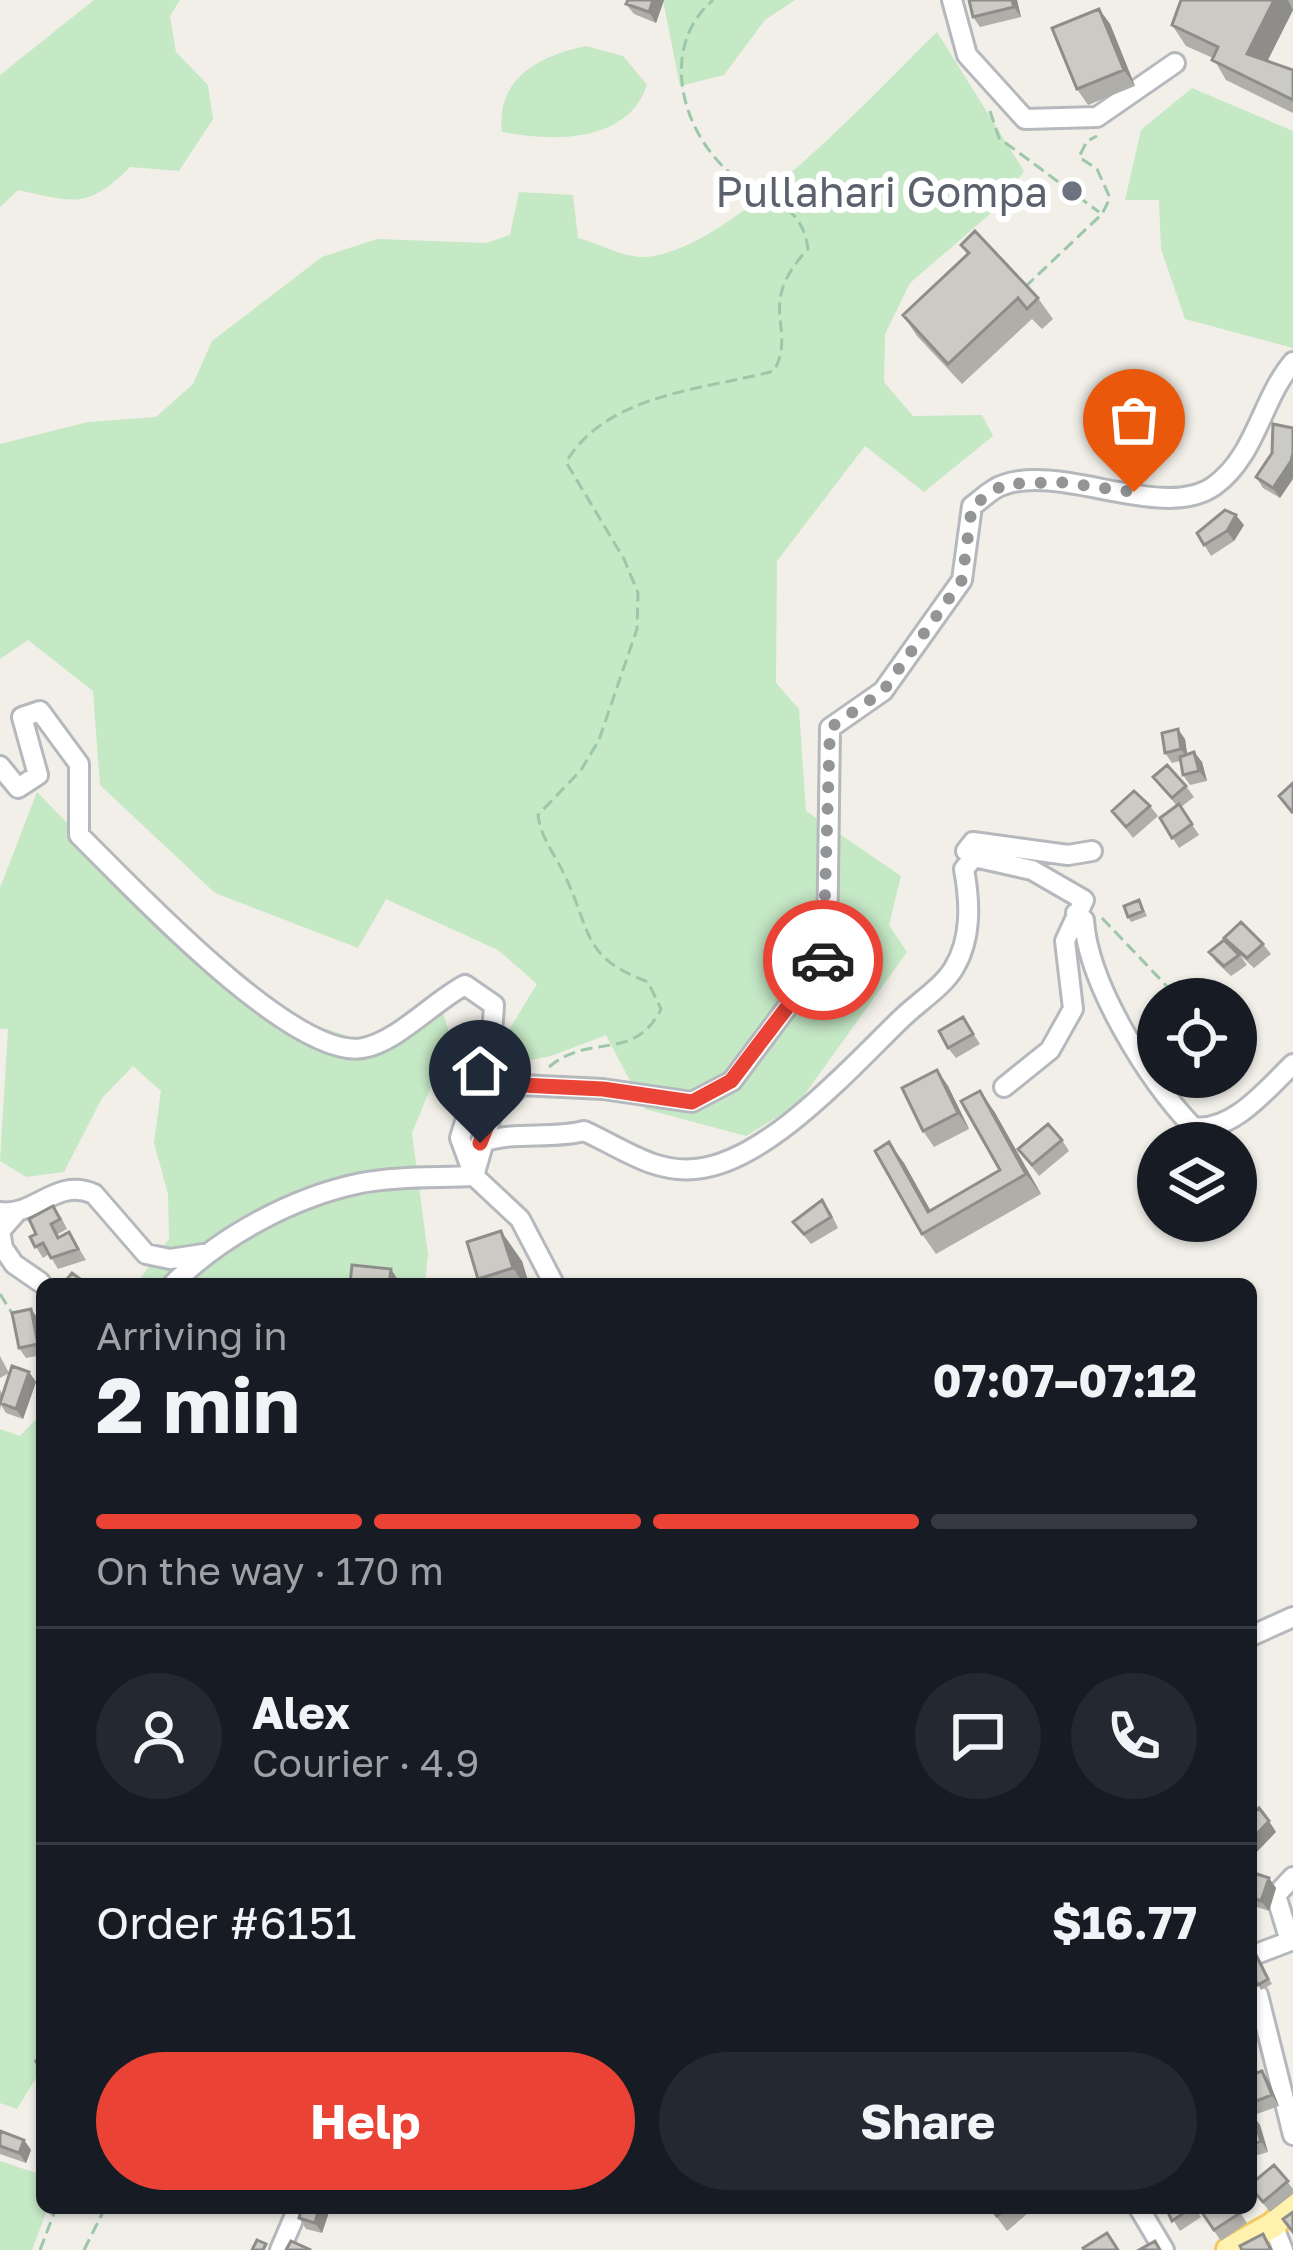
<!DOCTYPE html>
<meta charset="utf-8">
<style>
:root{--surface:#171b24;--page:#242831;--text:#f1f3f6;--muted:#9ea1a6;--line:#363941;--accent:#ea4335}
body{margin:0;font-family:"Golos Text",sans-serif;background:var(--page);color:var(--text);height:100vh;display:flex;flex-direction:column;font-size:45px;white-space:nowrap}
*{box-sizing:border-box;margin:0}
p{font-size:39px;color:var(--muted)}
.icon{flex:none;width:66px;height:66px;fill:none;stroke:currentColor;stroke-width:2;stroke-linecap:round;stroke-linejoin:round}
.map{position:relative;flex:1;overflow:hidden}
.drawer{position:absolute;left:36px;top:1278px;width:1221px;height:936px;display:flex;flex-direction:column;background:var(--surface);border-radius:18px;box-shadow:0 3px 9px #0004}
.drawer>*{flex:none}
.controls{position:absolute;left:1137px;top:978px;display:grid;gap:24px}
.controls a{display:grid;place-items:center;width:120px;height:120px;border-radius:50%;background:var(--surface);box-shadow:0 3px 9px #0004;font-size:60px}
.pin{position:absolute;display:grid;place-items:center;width:102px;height:102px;color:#fff;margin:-123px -51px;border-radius:50% 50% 50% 0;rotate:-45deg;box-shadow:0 0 12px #0007}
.pin .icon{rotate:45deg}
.courier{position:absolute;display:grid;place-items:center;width:120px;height:120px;margin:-60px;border:9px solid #ea4335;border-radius:50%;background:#fff;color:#222;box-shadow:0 3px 15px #0007}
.headline em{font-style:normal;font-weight:700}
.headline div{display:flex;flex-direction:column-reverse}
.headline{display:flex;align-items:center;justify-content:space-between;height:204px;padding:0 60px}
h1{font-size:78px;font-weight:700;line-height:90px}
.bar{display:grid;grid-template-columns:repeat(4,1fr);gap:18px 12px;align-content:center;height:144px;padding:0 60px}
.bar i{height:15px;border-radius:9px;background:var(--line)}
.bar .on{background:var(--accent)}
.bar p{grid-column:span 4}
.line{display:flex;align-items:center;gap:30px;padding:0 60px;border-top:3px solid var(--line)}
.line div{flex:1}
.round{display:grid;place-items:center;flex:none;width:126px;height:126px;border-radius:63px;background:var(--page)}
.button{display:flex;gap:24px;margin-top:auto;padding:24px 60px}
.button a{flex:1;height:138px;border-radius:72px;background:var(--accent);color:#fff;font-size:48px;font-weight:700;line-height:138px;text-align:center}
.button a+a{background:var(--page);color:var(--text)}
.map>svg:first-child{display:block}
.green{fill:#c5e8c5}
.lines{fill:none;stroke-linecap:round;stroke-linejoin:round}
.minor-casing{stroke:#b5b8bc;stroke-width:24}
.major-casing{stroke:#f2c960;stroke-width:30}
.path{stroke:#9cc7a9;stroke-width:3;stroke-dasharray:12 6;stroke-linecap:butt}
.minor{stroke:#fff;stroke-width:18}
.major{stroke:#fff2af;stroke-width:24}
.wall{fill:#afaea9}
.shaded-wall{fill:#8f8d8a}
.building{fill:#cccac5;stroke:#8f8d8a;stroke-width:3}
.done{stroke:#929495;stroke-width:12;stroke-dasharray:0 21.6}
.route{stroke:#ea4335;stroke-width:15}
.worship-dot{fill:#6b7280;stroke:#fff;stroke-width:4.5}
.labels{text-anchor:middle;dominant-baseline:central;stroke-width:12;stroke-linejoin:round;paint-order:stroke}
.worship-label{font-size:42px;fill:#5b616d;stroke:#fff;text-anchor:end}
</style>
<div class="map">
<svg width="1293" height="2250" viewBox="0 0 1293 2250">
<rect width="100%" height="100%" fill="#f1efe8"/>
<!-- green -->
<path class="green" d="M94,0h86l-10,16 6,36 32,33 5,34 -34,52 -49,-4c-43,43 -56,35 -112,23l-18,17v-132z
M663,0h132l-30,20 -41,55 -44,11z
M937,32l87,139 -27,37 -87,75 -25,51 -1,48 29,34 69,-1 11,21 -69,56 -59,-46 -88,115 -1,122 23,26 7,102 95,65 -12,49 18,27 -110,153 -51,31 -101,-27 -39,-74 -55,21 -66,13 52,-85 -39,-34 -112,-51 -28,49 -143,-55 -115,-108 -7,-94 -65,-51 -28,19v-215l88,-22 68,-5 37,-33 19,-43 110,-84 55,-18 109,4 24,-8 9,-43 54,3 5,43c19,5 43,18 62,19 83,3 237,-167 297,-225z
M586,46l37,10 24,29c-19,58 -94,57 -145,47 -6,-53 36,-76 84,-86z
M1192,88l101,43v217l-108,-29 -24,-70 -2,-49h-34l16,-70z
M37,792l146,150 107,75 76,25 44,-29 31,-6 10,31 -39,95 16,122 -3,29h-289l33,-45 -1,-45 -14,-51 7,-52 -28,-25 -31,32 -38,74 -38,5 -26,-16 8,-132h-8v-141z
M42,1413v655l-25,41 -17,-6v-674l20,7z
M0,2161l42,14v33h6l-16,42h-32z"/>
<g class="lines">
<defs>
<path id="minor" d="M952,0l15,55 58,64 72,-2 78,-54
M0,766l18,22 20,-13 -16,-58 18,-6 39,53v71c51,50 214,226 284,213 34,-6 71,-47 102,-63l29,20 -2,29 -32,104 14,38 46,43 34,65
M974,857l-8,-6 7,-9 95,13 24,-4
M1076,913l8,7c4,64 64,160 109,207 39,6 74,-38 100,-63
M480,1143c35,-13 68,-3 104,-12 38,17 69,42 111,38 72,-6 157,-103 206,-150 16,-16 42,-32 53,-51 18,-30 16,-66 10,-99l10,-12 58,13 52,30 -19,41 8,68 -23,41 -46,37
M474,1176l18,-63 29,-28 82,4 89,13 40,-21 95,-127 3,-226 53,-37 79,-111 10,-74c9,-6 20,-18 31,-21 58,-22 160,37 211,1 42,-30 47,-86 79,-124
M0,1212c35,5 56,-35 94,-18l52,60 24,5 33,-5
M15,1214l-15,17 3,17 11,16 26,18
M173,1284c48,-48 120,-87 188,-101 36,-7 77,-5 113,-7
M1251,1636l42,-19
M1290,1941l-14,-46 17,-18
M1251,1956l42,-16
M1251,1987l7,8 35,140
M1139,2208l25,42
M1273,2225l10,25
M280,2250l18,-42"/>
<path id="major" d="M1229,2250l44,-25 20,-21"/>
</defs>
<!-- minor casing -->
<use href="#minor" class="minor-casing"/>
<!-- major casing -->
<use href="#major" class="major-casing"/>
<!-- path -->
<path class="path" d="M990,111l9,27 100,74
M1025,287l77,-73 8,-16 -13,-29 -18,-12 8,-16 10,-5
M1102,918l77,81
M549,1067c41,-35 85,-4 112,-58l-13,-27c-67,-25 -56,-50 -83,-106 -10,-22 -24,-37 -27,-61l43,-45 18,-30 38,-111 1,-36 -14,-34 -58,-97c42,-69 137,-72 208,-91 24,-45 -20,-64 34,-122 -6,-45 -37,-46 -69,-69 -56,-40 -83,-131 -26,-180
M0,1294l12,19
M40,2250l16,-42
M84,2250l21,-42"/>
<!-- minor -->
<use href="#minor" class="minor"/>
<!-- major -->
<use href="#major" class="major"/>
</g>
<!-- wall -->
<path class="wall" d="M664,0l-8,23 -22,-9 -8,-10z
M1017,0l4,17 -41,10 -7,-10z
M1181,0h112v10l-26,51 26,9v43l-67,-33 -13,-22 -27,-12 -14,-21z
M1099,9l11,15 25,62 -47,19 -11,-16z
M961,245l77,53 15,21 -11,10 -10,-10 -70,65 -45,-48 -14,-21 64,-61z
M1272,453l8,45 -17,-10 -7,-11z
M1244,525l-10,16 -23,15 -14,-23z
M1185,739l2,15 7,-2 8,10 5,19 -17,4 -7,-10 -3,-14 -8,2 -7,-10z
M1153,777l33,9 8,11 -13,10 18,28 -20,13 -19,-30 17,-12z
M1150,806l8,10 -25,22 -21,-27z
M1139,900l8,16 -16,6 -3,-5z
M1224,938l39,6 8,10 -17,14 -14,-13 7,10 -16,11 -15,-14 -7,-10 20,-8z
M963,1017l17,27 -24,14 -8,-10z
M937,1070l11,16 21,43 -35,18 -11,-16z
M994,1111l47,83 -105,60 -14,-20 -18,-71 26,47 70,-40z
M1062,1140l7,11 -30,25 -21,-27z
M830,1211l8,17 -27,16 -18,-22z
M61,1217l6,12 -9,5 1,3 10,-5 17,28 -28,9 -9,-15 -6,4 -13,-21z
M522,1261l7,23h-47l-4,-5z
M31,1309l7,10 4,20v16l-16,3 -7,-10z
M0,1356l9,17 -9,5z
M12,1366l17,6 7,10 -13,37 -17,-6 -5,-8 -1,5v-20l2,4z
M1251,1872l18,6 7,10 -7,23 -18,-6z
M1259,1960l13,24 -11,6 -10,-18z
M1262,2071l7,10 10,25 -22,8 -6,-8v-31z
M1252,2114l8,11 8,27 -17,5z
M0,2131l24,9 7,10 -5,13 -26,-9z
M1274,2165l19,24v5l-23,18 -19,-24z
M302,2208h24l3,4 -7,21 -16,-4 -7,-11z
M990,2208h44l-27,23z
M1166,2208h71l10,15 -26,18 -22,-32 -3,1 5,7 -21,14z"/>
<!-- shaded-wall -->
<path class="shaded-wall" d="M653,0h11l-8,23 -7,-11z
M1012,0h5l4,17 -7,-10z
M1274,0h14l5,10 -32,64 -14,-20z
M1099,9l11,15 25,62 -11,-16z
M1293,453v26l-13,19 -7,-10z
M1236,515l8,10 -10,16 -7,-10z
M1178,729l7,10 3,21 -7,-11z
M1194,752l8,10 5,19 -8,-10z
M937,1070l11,16 21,43 -11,-16z
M980,1091l14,20 47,83 -15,-20z
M889,1142l15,21 34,61 -10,-12z
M501,1231l21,30 7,23h-5l-11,-16z
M391,1269l7,11v4h-9z
M31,1309l7,10 4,31 -4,-6z
M29,1372l7,10 -13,37 -7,-10z
M1269,1821l7,11 -24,25 -1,-17z
M1269,1878l7,10 -7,23 -8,-10z
M1262,2071l7,10 10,25 -7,-11z
M1252,2114l8,11 8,27 -7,-11z
M24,2140l7,10 -5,13 -7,-10z
M319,2208h7l3,4 -7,21 -7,-10z"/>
<!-- building -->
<path class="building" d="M628,0h25l-4,12 -23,-8z
M969,0h43l2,7 -41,10z
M1181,0h93l-27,54 46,16v30l-81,-40 6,-13 -46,-22z
M1099,9l25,61 -47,19 -25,-61z
M975,231l63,67 -11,11 -9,-11 -70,66 -45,-49 66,-62 -8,-8z
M1273,424l20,4v25l-2,8 -18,27 -17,-11 16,-24z
M1225,510l11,5 -9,16 -23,14 -7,-12z
M1178,729l3,20 -16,4 -3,-20z
M1194,752l5,19 -16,4 -3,-18z
M1167,765l19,21 -14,12 -19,-21z
M1293,783v28l-1,1 -13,-16z
M1134,791l16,15 -24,21 -14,-16z
M1179,804l13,20 -20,14 -12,-20z
M1139,900l4,11 -15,6 -4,-11z
M1241,922l22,22 -16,14 -23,-20z
M1224,940l15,15 -15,11 -15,-14z
M963,1017l10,17 -25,14 -9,-17z
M937,1070l21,43 -35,18 -21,-43z
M980,1091l46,83 -104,60 -47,-83 14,-9 39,70 72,-42 -39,-69z
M1048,1124l14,16 -30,25 -14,-16z
M822,1200l9,17 -27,17 -11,-12z
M53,1206l7,13 -9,5 7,14 11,-6 9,17 -27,9 -8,-15 -8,4 -5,-10 6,-3 -7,-15z
M501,1231l12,37 -35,11 -11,-37z
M352,1265l39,4 -2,15h-39z
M72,1273l15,11h-24z
M31,1309l7,35 -19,4 -7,-35z
M12,1366l17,6 -13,37 -16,-6z
M1259,1808l10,13 -18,19v-25z
M1251,1872l18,6 -8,23 -10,-4z
M1256,1955l12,24 -10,6 -7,-13v-14z
M42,2058v16l-6,-13z
M1262,2071l10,24 -21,8v-28z
M1252,2114l9,27 -10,4v-30z
M0,2131l24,9 -5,13 -19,-7z
M1274,2165l14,16 -25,21 -12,-14v-4z
M302,2208h17l-4,15 -16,-5z
M991,2208h15l-9,8z
M1166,2208h25l-19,13z
M1199,2208h38l3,5 -26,17z
M1293,2212v20l-10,-13z
M1107,2233l11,17h-34l-1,-2z
M1263,2234l8,16h-29l-2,-4z
M257,2240l9,4 -3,6h-11z
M291,2241l20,9h-25z
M1155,2241l5,9h-21z"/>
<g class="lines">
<!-- done -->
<path class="done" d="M823,960l7,-232 53,-37 79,-111 10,-74 32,-22 55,-2 75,10"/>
<!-- route -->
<path class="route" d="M480,1143l12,-30 29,-28 82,4 89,13 39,-21 92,-121"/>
</g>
<!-- markers -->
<circle class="worship-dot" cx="1072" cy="191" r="12"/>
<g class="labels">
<!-- worship labels -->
<g class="worship-label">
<text x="1048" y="191">Pullahari Gompa</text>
</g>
</g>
</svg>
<div class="controls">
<a><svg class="icon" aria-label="locate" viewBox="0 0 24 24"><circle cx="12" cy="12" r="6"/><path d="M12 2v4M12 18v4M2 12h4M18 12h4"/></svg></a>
<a><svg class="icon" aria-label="layers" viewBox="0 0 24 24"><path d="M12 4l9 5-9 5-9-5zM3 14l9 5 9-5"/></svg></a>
</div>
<div class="pin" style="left:1134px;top:492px;background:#ea580c"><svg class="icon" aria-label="bag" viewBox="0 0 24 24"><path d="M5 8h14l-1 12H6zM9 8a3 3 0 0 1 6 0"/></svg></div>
<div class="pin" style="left:480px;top:1143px;background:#1f2937"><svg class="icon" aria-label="home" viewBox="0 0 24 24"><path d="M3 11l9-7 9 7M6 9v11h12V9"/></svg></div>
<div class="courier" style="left:823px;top:960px"><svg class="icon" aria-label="car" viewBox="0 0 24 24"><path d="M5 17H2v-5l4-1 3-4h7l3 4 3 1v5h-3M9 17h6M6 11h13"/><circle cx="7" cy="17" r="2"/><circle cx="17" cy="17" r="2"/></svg></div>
<section class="drawer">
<div class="headline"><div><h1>2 min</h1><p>Arriving in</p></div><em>07:07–07:12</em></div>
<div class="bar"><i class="on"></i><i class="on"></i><i class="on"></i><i></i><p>On the way · 170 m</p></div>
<div class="line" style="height:216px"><a class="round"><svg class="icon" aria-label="person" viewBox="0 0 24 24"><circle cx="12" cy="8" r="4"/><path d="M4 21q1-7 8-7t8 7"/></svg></a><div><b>Alex</b><p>Courier · 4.9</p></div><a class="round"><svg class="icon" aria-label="chat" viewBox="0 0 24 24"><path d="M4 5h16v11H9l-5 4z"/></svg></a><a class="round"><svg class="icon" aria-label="phone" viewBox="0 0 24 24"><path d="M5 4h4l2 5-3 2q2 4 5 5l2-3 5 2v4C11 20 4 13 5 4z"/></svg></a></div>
<div class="line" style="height:156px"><div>Order #6151</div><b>$16.77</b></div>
<div class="button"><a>Help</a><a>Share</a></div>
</section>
</div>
